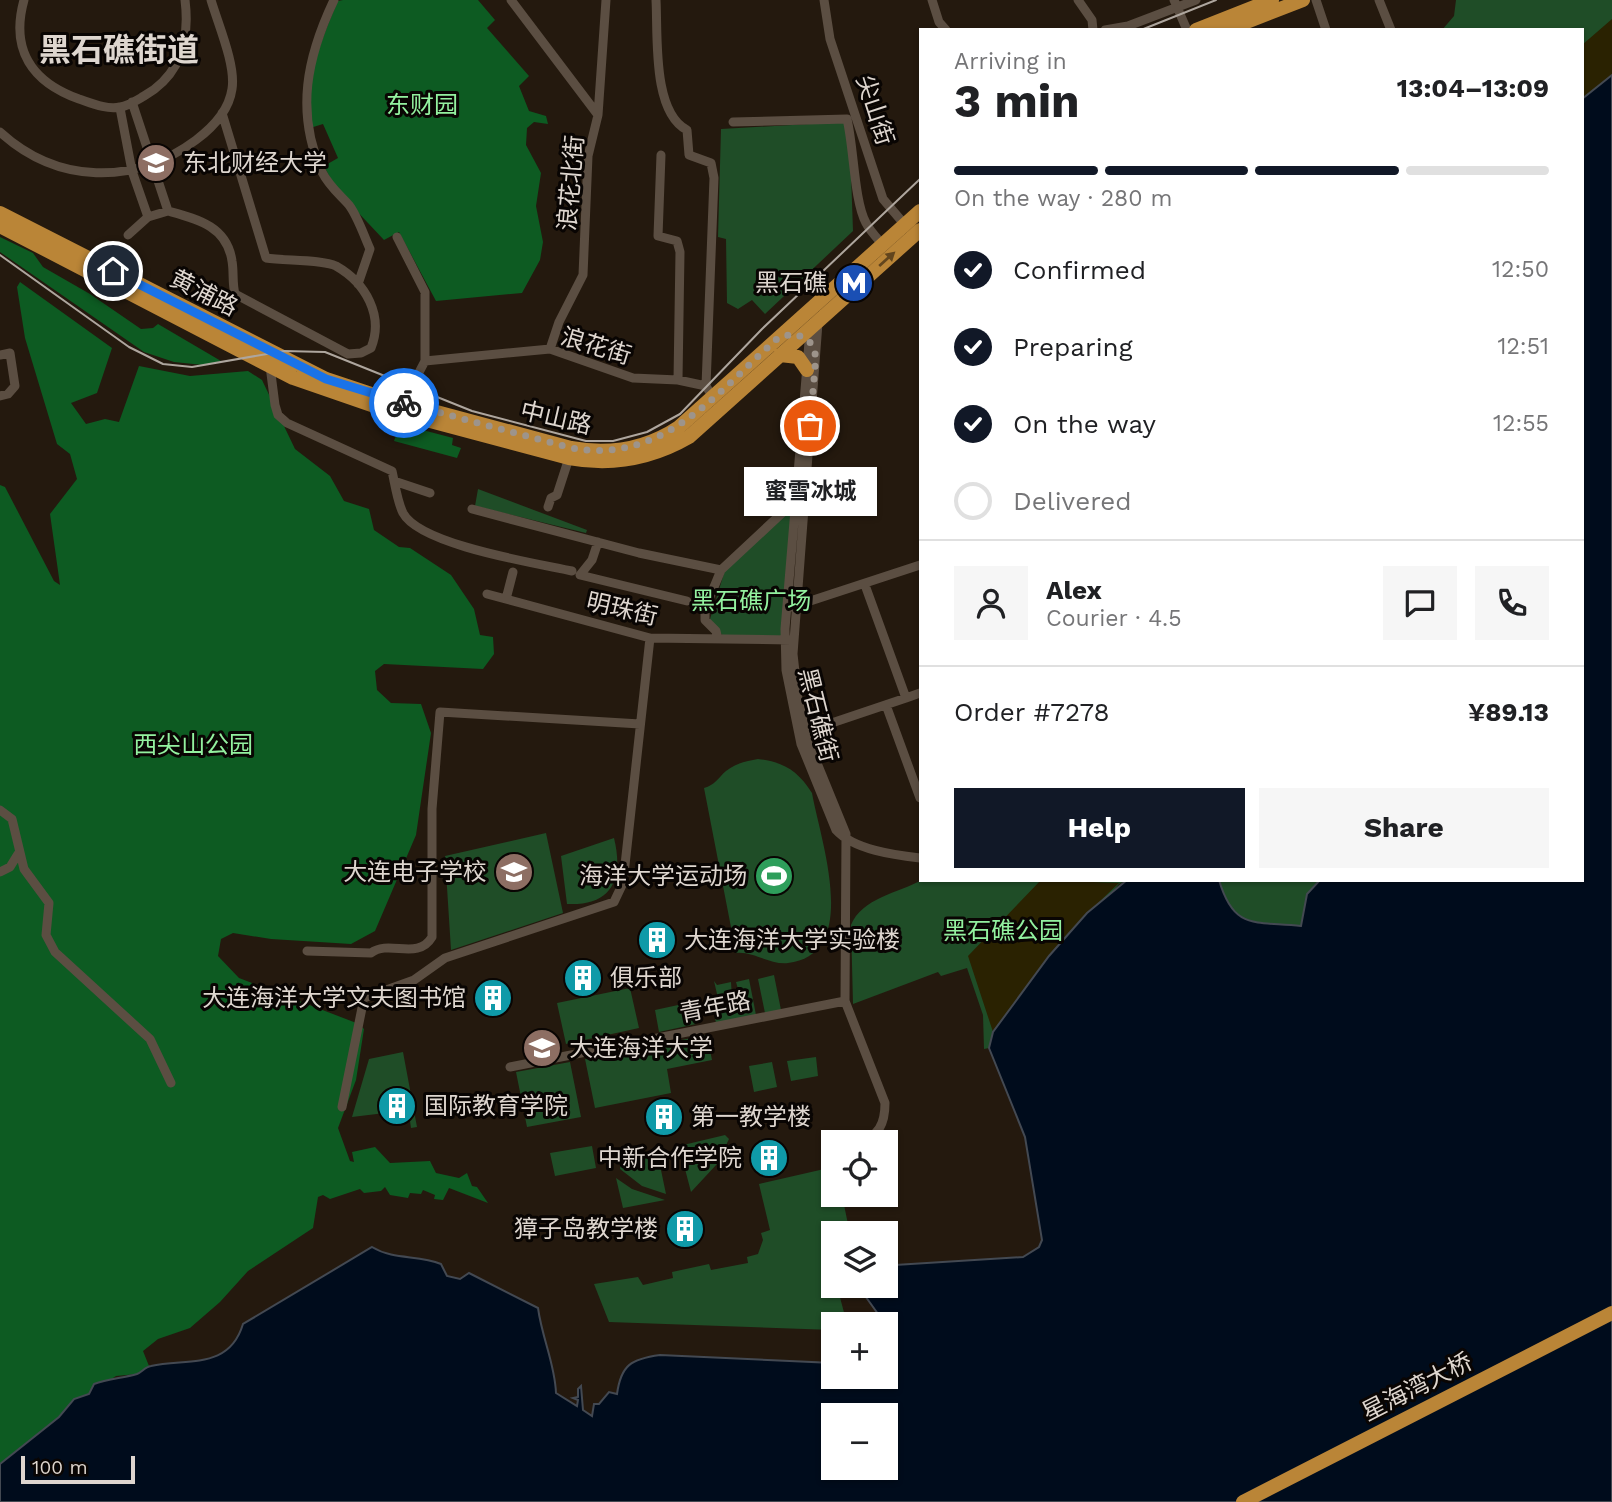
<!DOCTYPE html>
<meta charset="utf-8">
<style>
:root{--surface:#fff;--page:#f6f6f6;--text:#202124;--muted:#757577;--line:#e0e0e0;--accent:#111827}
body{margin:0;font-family:"Work Sans","Noto Sans SC",sans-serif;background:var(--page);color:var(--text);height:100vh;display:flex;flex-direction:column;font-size:26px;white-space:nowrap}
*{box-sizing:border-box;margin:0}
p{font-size:23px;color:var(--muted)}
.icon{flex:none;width:38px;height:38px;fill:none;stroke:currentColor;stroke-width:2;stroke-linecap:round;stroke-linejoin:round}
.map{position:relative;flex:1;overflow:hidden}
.sheet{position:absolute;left:919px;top:28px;width:665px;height:854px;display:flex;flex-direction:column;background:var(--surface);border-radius:0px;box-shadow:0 2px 5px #0004}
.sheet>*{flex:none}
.tools{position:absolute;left:821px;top:1130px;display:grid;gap:14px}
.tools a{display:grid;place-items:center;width:77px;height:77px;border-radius:0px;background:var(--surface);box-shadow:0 2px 5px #0004;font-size:35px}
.scale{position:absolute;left:21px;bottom:18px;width:114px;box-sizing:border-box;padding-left:7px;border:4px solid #ded6cf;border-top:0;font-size:19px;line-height:24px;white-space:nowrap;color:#ded6cf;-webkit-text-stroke:5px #090503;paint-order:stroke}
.pin{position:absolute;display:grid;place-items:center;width:60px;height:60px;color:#fff;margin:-30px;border:4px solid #fff;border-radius:50%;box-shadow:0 2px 7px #0007}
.courier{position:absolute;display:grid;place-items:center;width:70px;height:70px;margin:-35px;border:5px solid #1a73e8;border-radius:50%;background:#fff;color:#222;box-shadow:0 2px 9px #0007}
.bubble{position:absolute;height:49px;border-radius:0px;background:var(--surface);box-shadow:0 2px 5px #0004;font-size:23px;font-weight:700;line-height:49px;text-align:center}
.headline em{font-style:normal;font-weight:700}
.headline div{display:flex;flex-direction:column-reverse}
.headline{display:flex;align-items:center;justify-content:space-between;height:119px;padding:0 35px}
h1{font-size:46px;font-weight:700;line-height:52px}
.bar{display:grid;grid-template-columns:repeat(4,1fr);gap:10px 7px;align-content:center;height:84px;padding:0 35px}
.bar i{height:9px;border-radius:5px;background:var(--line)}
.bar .active{background:var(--accent)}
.bar p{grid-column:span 4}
.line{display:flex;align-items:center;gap:18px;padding:0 35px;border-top:2px solid var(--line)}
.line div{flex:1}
.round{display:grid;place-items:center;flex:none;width:74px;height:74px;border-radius:0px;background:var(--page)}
ol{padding:0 35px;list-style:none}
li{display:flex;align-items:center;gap:21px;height:77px}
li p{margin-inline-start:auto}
li .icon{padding:7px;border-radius:50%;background:var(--accent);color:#fff;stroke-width:4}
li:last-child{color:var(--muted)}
li i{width:38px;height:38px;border:4px solid var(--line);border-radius:50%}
.button{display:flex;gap:14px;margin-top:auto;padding:14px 35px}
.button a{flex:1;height:80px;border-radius:0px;background:var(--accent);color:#fff;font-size:28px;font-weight:700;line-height:80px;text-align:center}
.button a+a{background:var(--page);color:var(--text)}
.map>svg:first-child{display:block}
.green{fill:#1f4d27}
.forest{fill:#0d5b22}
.sand{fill:#2a2201}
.water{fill:#000c1c;stroke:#434952;stroke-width:2;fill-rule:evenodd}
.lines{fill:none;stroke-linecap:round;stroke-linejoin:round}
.minor{stroke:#5b4e42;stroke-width:9}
.trunk{stroke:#ba8537;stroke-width:14}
.tram{stroke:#aea69e;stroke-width:2}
.oneway{fill:#62451d}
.done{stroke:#9d948b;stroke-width:7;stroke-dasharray:0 12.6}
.route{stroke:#1a73e8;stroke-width:9}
.labels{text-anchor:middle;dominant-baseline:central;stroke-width:6;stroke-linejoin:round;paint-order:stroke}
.park-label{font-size:24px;fill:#93f19f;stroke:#090503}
.street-label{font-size:24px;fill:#ded6cf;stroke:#090503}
.poi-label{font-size:24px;fill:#ded6cf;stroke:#090503;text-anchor:start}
.district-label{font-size:32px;font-weight:bold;fill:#ded6cf;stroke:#090503}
</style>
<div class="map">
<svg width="1612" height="1502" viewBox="0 0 1612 1502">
<rect width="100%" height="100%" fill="#24190e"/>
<!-- green -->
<path class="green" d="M1456,0h156v75l-30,23v-68h-140l12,-14z
M844,122l6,23 3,86 -88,83 -13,-14 -14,9 -11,-6 -1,-64 -8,-2 3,-108z
M478,489l109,41 -1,3 -111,-27z
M793,504l-10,133 -60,-1 -13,-17 15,-49z
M758,759c26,3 40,12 54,34 8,46 50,162 -24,170 -18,2 -35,-12 -52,-10l-32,-165c11,-3 14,-10 22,-17 10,-8 21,-10 32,-12z
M546,833l17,80 -112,37 -6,-94z
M614,838c10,41 -2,68 -47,66l-6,-48z
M922,880h205l-8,4 -126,148 -4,16 -5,1 -1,-34 -16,-47 -26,8 -3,-4 -85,32 -2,-79c11,-27 47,-32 71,-45z
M1219,880h101l-13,14 -6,32c-45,-5 -67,5 -82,-46z
M774,975l7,35 -16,3 -7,-34z
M749,979l7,36 -40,8 -3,-14 7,-2 -6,-26 3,4 14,-3 1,16 8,-2 -4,-14z
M630,988l9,40 -73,16 -9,-41z
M692,1002l4,22 -37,8 -4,-22z
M707,1035l5,25 -45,9 4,24 -76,15 -10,-49z
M403,1052l14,75 -6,1 -5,-36 -7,-6 -13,3 -3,4 2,20 -33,4 17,-58z
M816,1057l2,19 -27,5 -4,-20z
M570,1062l11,55 -54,10 -11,-55z
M772,1062l5,25 -23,5 -5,-26z
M725,1135l4,4 -12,25 -26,28 -12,-46z
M592,1146l4,22 -41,8 -5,-23z
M657,1151l9,43 -24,-8 -22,-17 1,-11z
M833,1167v28h9l8,39h-17v52h4l9,34 -3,5h-10v5l-224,-8 -15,-38 44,-7 5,8 30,-7 -1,-6 37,-8 2,6 37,-7 -1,-6 11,-3 5,-14 -2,-7 9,-3 -11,-46z
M616,1178l16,11 33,11 -42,8z"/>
<!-- forest -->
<path class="forest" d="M343,0h135l17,20 -8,8 42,48 -10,10 10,25 17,5 2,8 -14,-2 -7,6 -1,17 15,28 -5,33 7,36 -3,18 -18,33 -86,8 -37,-69 -15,8 -48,-51 -12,-23 14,-8 -15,-34 -13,4c-6,-44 10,-86 28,-127z
M0,237l33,16 10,14 47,27 51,35 12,-1 5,-4 63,37 -18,4 -29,-3 -30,-10 -144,-100z
M20,282l92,66 -15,45 -26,10 15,21 19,-5 14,3 20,-56 51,10 58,-5 14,9 33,69 35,27 14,25 25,8 5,21 25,17 11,1 41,27 23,34 6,26 13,2 1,17 -11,15 -99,-5 -9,7 2,19 14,13 30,1 10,29 -15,102 -41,96 -24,13 -80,-5 -38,-6 -12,6 -3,17 21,22 120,46 5,5 -8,51 -18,48 12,33 4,1 -2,-10 23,-5 15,16 40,-2 6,12 23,5 8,-5 5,13 5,1 11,16 -39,-15 -6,12 -9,-1 1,-4 -12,-5 -2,4 -11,-1 -2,5 -18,-3 -5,-8 -4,4 -17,2 -4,-4 -30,10 -7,-4 -5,2 -5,31 -65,43 -28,31 -30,26 -32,11 -15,12 6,15 -12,8 -21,2 -27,18 -15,5 -15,18 -59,47v-979l5,2 49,94 6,4 -10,-71 27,-35 -7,-25 -13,-10 -32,-106 -8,-51z
M400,424l53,14 -1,7 9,3 -4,10 -63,-17z"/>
<!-- sand -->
<path class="sand" d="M1612,19v56l-30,23v-53z
M1041,880l78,3c-49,45 -87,96 -126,149l-25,-76z"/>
<!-- water -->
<path class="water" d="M1612,75v1427h-1612v-38l59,-47 15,-18 15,-5 5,-10c14,-5 29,-6 43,-10 5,-2 8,-7 14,-8 37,-8 78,4 92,-42l129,-77c23,14 46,7 69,17l6,12 13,3 9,-6 69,35c4,30 17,56 18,85l21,13 1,-6 -5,-2 5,-1v-8l3,-3 2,24 9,6 2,-12h5l10,-12 8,2c4,-29 14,-35 43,-39l173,8v14h53v-52l-28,-39h28v-24l9,3 128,-8 16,-10 3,-7 -17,-103 -36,-89 4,-16 56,-76 38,-43 40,-33h92c15,51 36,41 82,46l6,-32 13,-14h262v-781zM833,1416h53v52h-53z"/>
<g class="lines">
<!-- minor -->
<path class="minor" d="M24,0c-14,50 8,82 55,99 12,4 28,11 41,8 8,-1 17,-7 24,-11 37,-21 46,-56 41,-96
M334,0c-27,57 -39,112 -12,172 7,14 17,22 27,33 9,12 15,31 21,44l-12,35
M511,0l87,115 -10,41 -5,119 -24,47 -9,27
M656,0c2,35 -4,112 31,130l2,25 22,8 3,15 -8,208
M824,0l6,39 53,160 22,26
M932,0l7,22 7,8
M1078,0l14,20 1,10
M1174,0l13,30
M1316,0l10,30
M1379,0l12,30
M1105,30l23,-4 68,-26
M132,102l36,109c29,8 59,15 64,50 2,11 0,22 3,33l113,60 13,-1 10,-5c13,-32 -5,-65 -35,-82 -14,-7 -52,-5 -70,-8l-44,-145
M120,108l12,63 16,46 -20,18
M598,115l8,-115
M733,122l114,-3c7,29 7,82 19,104 4,8 11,15 17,22
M0,132c57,52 134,54 196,8 16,-12 33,-30 36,-51 4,-24 -14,-65 -21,-89
M661,155l-3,81 19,5 3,11 -2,128
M148,217l20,-6
M397,237l28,55v69l-10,19 -5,25
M818,323l-25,331 5,45 10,42 38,93 -1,167 40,102c0,21 -6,33 -27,40
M810,330l-25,299 1,41 15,74 35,86c18,20 59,25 84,28
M0,355l10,-2 5,33 -7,8 -8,2
M425,361l125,-12 83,29 45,2 28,6 3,5
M270,366l5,39 3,10 9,8 105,48c3,13 5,30 11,42 17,32 132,50 169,58
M394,481l36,12
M548,507l3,-9 6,-3 12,-37
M472,509l167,44 82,17 -16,39v11l11,11 2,8
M598,542l-6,18 -12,15 107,26
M721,570l75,-70
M487,594l163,44 141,2
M506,599l7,-27
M792,607l128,-42
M906,698l14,-5
M886,705l34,93
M802,733l104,-35 -41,-113
M0,810l12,9 12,50 25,34 -3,32 9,17 95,87 21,44
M0,872l10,-5 8,-13
M307,951l64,2c18,-14 47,8 61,-16v-128l8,-97 200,12
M510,1067l335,-66
M342,1107l22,-109 50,-18 31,-22 169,-56 9,-19 27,-245"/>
<!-- trunk -->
<path class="trunk" d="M1196,30l76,-30
M1226,30l77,-30
M0,213l326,166 51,17 194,52c38,7 75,1 108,-21l241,-216
M0,226l293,152 81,28 195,52c43,8 82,1 120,-21l231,-207
M780,355l18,2 9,13
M1243,1502l369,-189"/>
<!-- tram -->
<path class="tram" d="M1141,30l75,-30
M0,255l129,92 34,17 29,3 92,-16 41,1 147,59 114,30h27l34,-9 33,-18 82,-85 158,-150"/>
</g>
<!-- one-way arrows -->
<defs><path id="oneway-solid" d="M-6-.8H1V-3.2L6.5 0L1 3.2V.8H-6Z" transform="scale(1.75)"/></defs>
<use class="oneway" href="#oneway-solid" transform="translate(887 259) rotate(-42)"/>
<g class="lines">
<!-- done -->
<path class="done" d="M404,403l167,45c93,17 146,-56 208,-111l16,-3 14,6 7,16 -6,70"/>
<!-- route -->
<path class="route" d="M113,271l213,108 78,24"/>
</g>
<!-- icons -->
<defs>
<symbol id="university-disc" viewBox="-11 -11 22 22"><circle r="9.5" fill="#8d6e63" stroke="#090503"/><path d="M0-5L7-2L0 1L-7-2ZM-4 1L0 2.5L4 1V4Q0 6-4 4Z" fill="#fff"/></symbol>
<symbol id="metro-disc" viewBox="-11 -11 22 22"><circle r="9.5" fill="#1a4fb4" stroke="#090503"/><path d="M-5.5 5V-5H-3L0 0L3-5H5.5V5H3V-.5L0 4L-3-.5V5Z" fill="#fff"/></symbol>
<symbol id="school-disc" viewBox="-11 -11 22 22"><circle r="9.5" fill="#8d6e63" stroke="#090503"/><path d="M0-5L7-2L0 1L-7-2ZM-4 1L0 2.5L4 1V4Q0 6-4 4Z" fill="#fff"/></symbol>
<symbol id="stadium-disc" viewBox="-11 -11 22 22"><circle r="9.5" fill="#2e9e5b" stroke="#090503"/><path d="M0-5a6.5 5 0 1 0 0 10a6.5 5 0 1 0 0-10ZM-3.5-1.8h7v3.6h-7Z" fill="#fff"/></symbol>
<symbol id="building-disc" viewBox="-11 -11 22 22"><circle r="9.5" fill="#0f9aa8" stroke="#090503"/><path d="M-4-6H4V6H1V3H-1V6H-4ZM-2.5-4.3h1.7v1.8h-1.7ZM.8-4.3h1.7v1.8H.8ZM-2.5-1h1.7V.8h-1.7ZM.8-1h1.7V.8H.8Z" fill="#fff"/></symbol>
</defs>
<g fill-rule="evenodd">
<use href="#university-disc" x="134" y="141" width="44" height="44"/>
<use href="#metro-disc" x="832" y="261" width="44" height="44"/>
<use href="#school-disc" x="492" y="850" width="44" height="44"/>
<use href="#stadium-disc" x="752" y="854" width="44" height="44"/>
<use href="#building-disc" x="635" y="918" width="44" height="44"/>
<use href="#building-disc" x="561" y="956" width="44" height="44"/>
<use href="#building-disc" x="471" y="976" width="44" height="44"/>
<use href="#university-disc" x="520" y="1026" width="44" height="44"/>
<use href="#building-disc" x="375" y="1084" width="44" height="44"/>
<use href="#building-disc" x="642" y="1095" width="44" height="44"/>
<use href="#building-disc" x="747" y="1136" width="44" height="44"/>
<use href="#building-disc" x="663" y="1207" width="44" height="44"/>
</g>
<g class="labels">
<!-- park labels -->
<g class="park-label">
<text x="422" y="105">东财园</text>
<text x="751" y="601">黑石礁广场</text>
<text x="193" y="745">西尖山公园</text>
<text x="1003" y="931">黑石礁公园</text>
</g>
<!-- street labels -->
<g class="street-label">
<text transform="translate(875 110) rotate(72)">尖山街</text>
<text transform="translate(571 183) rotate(-85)">浪花北街</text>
<text transform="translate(204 293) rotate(27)">黄浦路</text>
<text transform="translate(596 346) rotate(17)">浪花街</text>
<text transform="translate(556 418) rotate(13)">中山路</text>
<text transform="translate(622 609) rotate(13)">明珠街</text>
<text transform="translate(818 715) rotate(76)">黑石礁街</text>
<text transform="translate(715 1007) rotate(-11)">青年路</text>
<text transform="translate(1417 1387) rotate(-27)">星海湾大桥</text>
</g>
<!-- poi labels -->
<g class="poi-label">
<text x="183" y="163">东北财经大学</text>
<text x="827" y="283" text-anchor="end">黑石礁</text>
<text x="487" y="872" text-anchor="end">大连电子学校</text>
<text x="747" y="876" text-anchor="end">海洋大学运动场</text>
<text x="684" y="940">大连海洋大学实验楼</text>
<text x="610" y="978">俱乐部</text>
<text x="466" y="998" text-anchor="end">大连海洋大学文夫图书馆</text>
<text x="569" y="1048">大连海洋大学</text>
<text x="424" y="1106">国际教育学院</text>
<text x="691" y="1117">第一教学楼</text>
<text x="742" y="1158" text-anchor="end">中新合作学院</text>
<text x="658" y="1229" text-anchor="end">獐子岛教学楼</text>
</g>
<!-- district labels -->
<g class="district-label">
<text x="119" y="50">黑石礁街道</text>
</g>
</g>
</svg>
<div class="tools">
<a><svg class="icon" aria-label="locate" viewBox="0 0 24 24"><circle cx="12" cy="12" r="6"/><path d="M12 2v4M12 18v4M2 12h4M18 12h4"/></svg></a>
<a><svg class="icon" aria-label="layers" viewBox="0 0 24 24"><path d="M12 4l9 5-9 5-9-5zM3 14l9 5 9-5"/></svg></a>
<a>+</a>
<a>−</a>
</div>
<div class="scale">100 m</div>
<div class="pin" style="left:810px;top:426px;background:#ea580c"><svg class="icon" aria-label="bag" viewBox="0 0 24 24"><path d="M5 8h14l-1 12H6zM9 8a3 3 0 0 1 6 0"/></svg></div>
<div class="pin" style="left:113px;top:271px;background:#1f2937"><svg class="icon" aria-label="home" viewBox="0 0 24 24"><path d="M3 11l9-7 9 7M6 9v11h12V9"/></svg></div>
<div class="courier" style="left:404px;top:403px"><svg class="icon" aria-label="bike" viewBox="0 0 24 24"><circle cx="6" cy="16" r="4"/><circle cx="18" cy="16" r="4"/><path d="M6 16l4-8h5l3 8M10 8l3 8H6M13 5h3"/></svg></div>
<div class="bubble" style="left:744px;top:467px;width:133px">蜜雪冰城</div>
<section class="sheet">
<div class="headline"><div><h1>3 min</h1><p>Arriving in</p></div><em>13:04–13:09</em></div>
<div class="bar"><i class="active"></i><i class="active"></i><i class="active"></i><i></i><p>On the way · 280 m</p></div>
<ol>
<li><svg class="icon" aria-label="check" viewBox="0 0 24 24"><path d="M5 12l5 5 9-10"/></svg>Confirmed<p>12:50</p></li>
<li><svg class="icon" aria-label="check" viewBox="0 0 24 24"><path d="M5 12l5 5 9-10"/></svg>Preparing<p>12:51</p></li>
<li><svg class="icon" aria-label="check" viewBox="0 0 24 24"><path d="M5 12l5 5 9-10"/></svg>On the way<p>12:55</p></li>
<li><i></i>Delivered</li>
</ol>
<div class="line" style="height:126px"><a class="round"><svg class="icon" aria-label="person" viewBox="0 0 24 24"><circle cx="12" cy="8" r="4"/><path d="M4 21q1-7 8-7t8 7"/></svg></a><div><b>Alex</b><p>Courier · 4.5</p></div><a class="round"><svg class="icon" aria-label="chat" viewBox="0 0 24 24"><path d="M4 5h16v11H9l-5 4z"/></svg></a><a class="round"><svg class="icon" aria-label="phone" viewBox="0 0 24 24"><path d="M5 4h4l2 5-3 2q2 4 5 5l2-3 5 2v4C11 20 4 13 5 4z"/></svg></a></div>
<div class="line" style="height:91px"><div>Order #7278</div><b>¥89.13</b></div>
<div class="button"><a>Help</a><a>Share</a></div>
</section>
</div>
